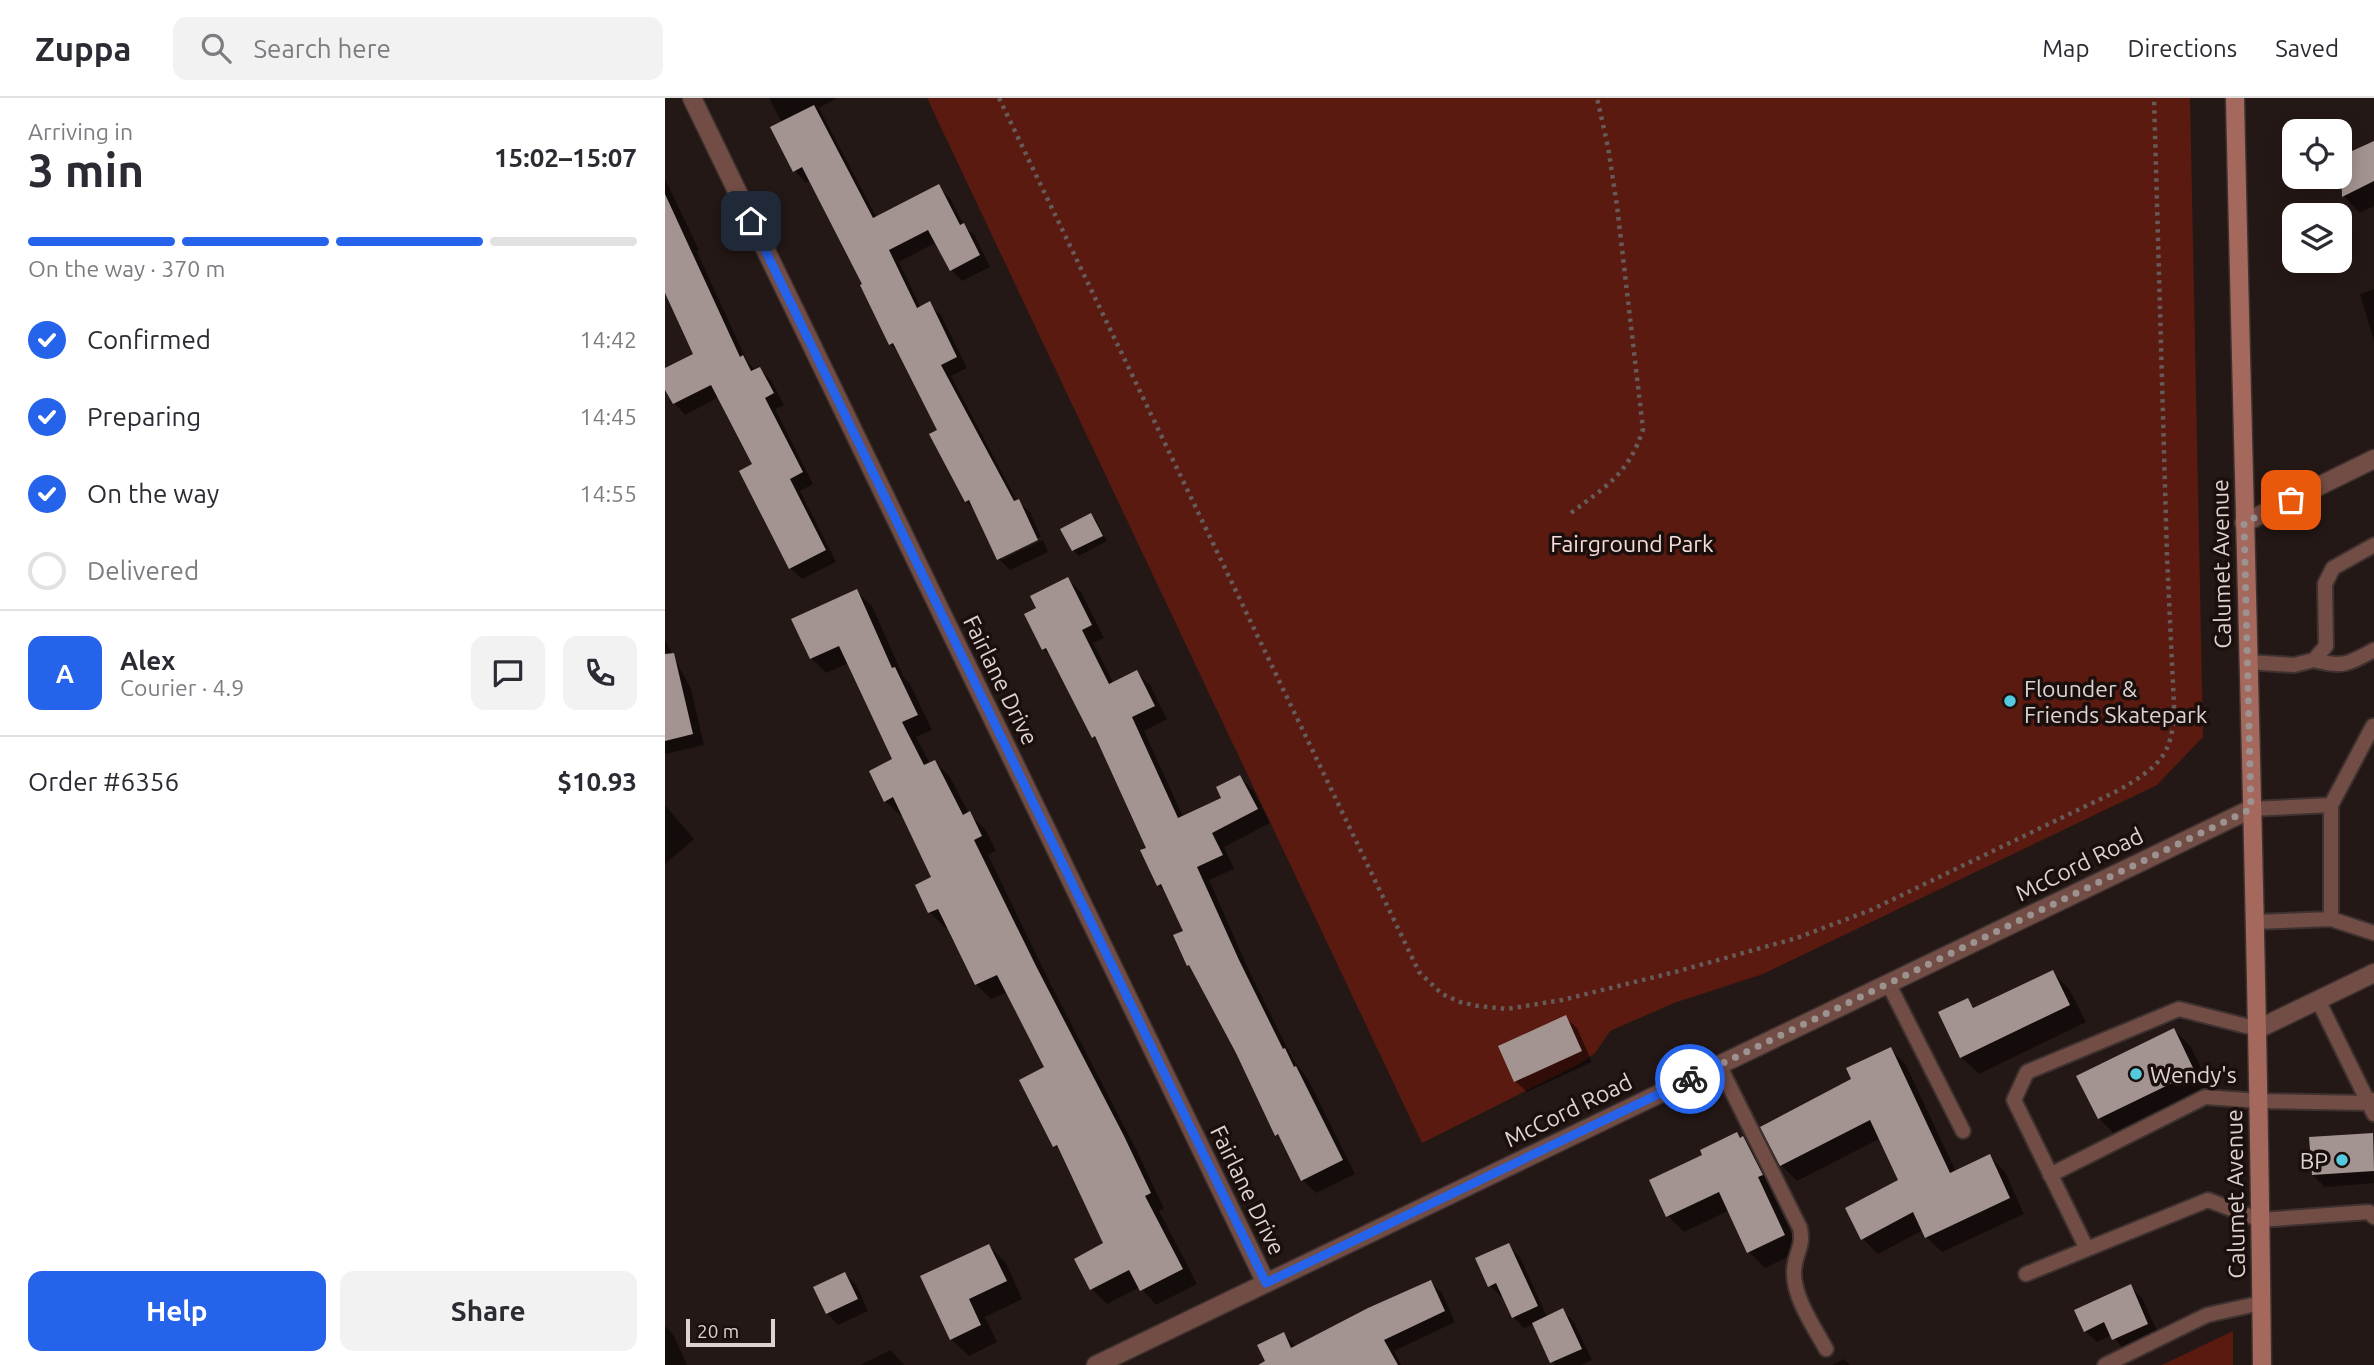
<!DOCTYPE html>
<meta charset="utf-8">
<style>
:root{--surface:#fff;--page:#f2f2f3;--text:#2b2b33;--muted:#7c7c81;--line:#e1e1e2;--accent:#2563eb}
body{margin:0;font-family:Ubuntu,sans-serif;background:var(--page);color:var(--text);height:100vh;display:flex;flex-direction:column;font-size:26px;white-space:nowrap}
*{box-sizing:border-box;margin:0}
p{font-size:23px;color:var(--muted)}
.icon{flex:none;width:38px;height:38px;fill:none;stroke:currentColor;stroke-width:2;stroke-linecap:round;stroke-linejoin:round}
.map{position:relative;flex:1;overflow:hidden}
.side{display:flex;flex-direction:column;background:var(--surface);width:665px}
.side>*{flex:none}
.fabs{position:absolute;left:1617px;top:21px;display:grid;gap:14px}
.fabs a{display:grid;place-items:center;width:70px;height:70px;border-radius:14px;background:var(--surface);box-shadow:0 4px 18px #0003;font-size:35px}
.scale{position:absolute;left:21px;bottom:18px;width:89px;box-sizing:border-box;padding-left:7px;border:4px solid #ddd4d2;border-top:0;font-size:19px;line-height:24px;white-space:nowrap;color:#ddd4d2;-webkit-text-stroke:5px #1b0f0d;paint-order:stroke}
.pin{position:absolute;display:grid;place-items:center;width:60px;height:60px;color:#fff;margin:-30px;border-radius:14px;box-shadow:0 4px 10px #0006}
.courier{position:absolute;display:grid;place-items:center;width:70px;height:70px;margin:-35px;border:5px solid #2563eb;border-radius:50%;background:#fff;color:#222;box-shadow:0 2px 9px #0007}
.summary em{font-style:normal;font-weight:600}
.summary div{display:flex;flex-direction:column-reverse}
.summary{display:flex;align-items:center;justify-content:space-between;height:119px;padding:0 28px}
h1{font-size:46px;font-weight:600;line-height:52px}
.bar{display:grid;grid-template-columns:repeat(4,1fr);gap:10px 7px;align-content:center;height:84px;padding:0 28px}
.bar i{height:9px;border-radius:5px;background:var(--line)}
.bar .selected{background:var(--accent)}
.bar p{grid-column:span 4}
.line{display:flex;align-items:center;gap:18px;padding:0 28px;border-top:2px solid var(--line)}
.line div{flex:1}
.round{display:grid;place-items:center;flex:none;width:74px;height:74px;border-radius:14px;background:var(--page)}
ol{padding:0 28px;list-style:none}
li{display:flex;align-items:center;gap:21px;height:77px}
li p{margin-inline-start:auto}
li .icon{padding:7px;border-radius:50%;background:var(--accent);color:#fff;stroke-width:4}
li:last-child{color:var(--muted)}
li i{width:38px;height:38px;border:4px solid var(--line);border-radius:50%}
.button{display:flex;gap:14px;margin-top:auto;padding:14px 28px}
.button a{flex:1;height:80px;border-radius:14px;background:var(--accent);color:#fff;font-size:28px;font-weight:600;line-height:80px;text-align:center}
.button a+a{background:var(--page);color:var(--text)}
header{display:flex;align-items:center;gap:42px;box-sizing:border-box;height:98px;padding:0 35px;background:var(--surface);border-bottom:2px solid var(--line)}
header strong{font-size:33px}
nav{display:flex;gap:38px;margin-inline-start:auto;font-size:24px}
.search{width:490px;height:63px;background:var(--page);display:flex;align-items:center;gap:18px;box-sizing:border-box;padding:0 24px;border-radius:14px;color:var(--muted);font-size:26px}
main{display:flex;flex:1;min-height:0}
.map>svg:first-child{display:block}
.green{fill:#5a1a10}
.shadow{fill:#0007}
.building{fill:#a49491}
.lines{fill:none;stroke-linecap:round;stroke-linejoin:round}
.lane-casing{stroke:#3e3230;stroke-width:18}
.street-casing{stroke:#3e3230;stroke-width:21}
.secondary-casing{stroke:#3e3230;stroke-width:21}
.path{stroke:#665b59;stroke-width:4.5;stroke-dasharray:3.5 5;stroke-linecap:butt}
.lane{stroke:#724d45;stroke-width:14}
.street{stroke:#724d45;stroke-width:18}
.secondary{stroke:#a4685c;stroke-width:18}
.done{stroke:#9c9290;stroke-width:7;stroke-dasharray:0 12.6}
.route{stroke:#2563eb;stroke-width:9}
.poi-dot{fill:#55cadf;stroke:#1b0f0d;stroke-width:2.5}
.labels{text-anchor:middle;dominant-baseline:central;stroke-width:7;stroke-linejoin:round;paint-order:stroke}
.park-label{font-size:23px;fill:#f8ded9;stroke:#1b0f0d}
.street-label{font-size:23px;fill:#ddd4d2;stroke:#1b0f0d}
.poi-label{font-size:23px;fill:#ddd4d2;stroke:#1b0f0d;text-anchor:start}
</style>
<header>
<strong>Zuppa</strong>
<div class="search"><svg class="icon" aria-label="search" viewBox="0 0 24 24"><circle cx="10" cy="10" r="6"/><path d="M15 15l6 6"/></svg>Search here</div>
<nav><a>Map</a><a>Directions</a><a>Saved</a></nav>
</header>
<main>
<section class="side">
<div class="summary"><div><h1>3 min</h1><p>Arriving in</p></div><em>15:02–15:07</em></div>
<div class="bar"><i class="selected"></i><i class="selected"></i><i class="selected"></i><i></i><p>On the way · 370 m</p></div>
<ol>
<li><svg class="icon" aria-label="check" viewBox="0 0 24 24"><path d="M5 12l5 5 9-10"/></svg>Confirmed<p>14:42</p></li>
<li><svg class="icon" aria-label="check" viewBox="0 0 24 24"><path d="M5 12l5 5 9-10"/></svg>Preparing<p>14:45</p></li>
<li><svg class="icon" aria-label="check" viewBox="0 0 24 24"><path d="M5 12l5 5 9-10"/></svg>On the way<p>14:55</p></li>
<li><i></i>Delivered</li>
</ol>
<div class="line" style="height:126px"><b class="round" style="background:var(--accent);color:#fff">A</b><div><b>Alex</b><p>Courier · 4.9</p></div><a class="round"><svg class="icon" aria-label="chat" viewBox="0 0 24 24"><path d="M4 5h16v11H9l-5 4z"/></svg></a><a class="round"><svg class="icon" aria-label="phone" viewBox="0 0 24 24"><path d="M5 4h4l2 5-3 2q2 4 5 5l2-3 5 2v4C11 20 4 13 5 4z"/></svg></a></div>
<div class="line" style="height:91px"><div>Order #6356</div><b>$10.93</b></div>
<div class="button"><a>Help</a><a>Share</a></div>
</section>
<div class="map">
<svg width="1709" height="1267" viewBox="0 0 1709 1267">
<rect width="100%" height="100%" fill="#241816"/>
<!-- green -->
<path class="green" d="M262,0h1263l13,639 -46,48 -394,189 -89,29 -64,28 -15,22 -14,10 -159,80z
M1568,1233v34h-71z"/>
<!-- shadow -->
<path class="shadow" d="M104,0h68l-18,10 58,110 61,-31 12,11 14,27 11,11 15,31 -28,14 -11,-11 -14,-28 -38,20 22,46 8,-4 12,11 26,53 -16,8 66,125 13,11 11,25 -40,19v4l42,-20 5,12 -38,18 -11,-11 -23,-48 -10,-10 -27,-70 -38,-76 -11,-11 -28,-58 2,-1 -53,-105 -5,3 -11,-12 -23,-43 10,-5z
M1709,45v63l-14,7 -16,-17 -1,-39z
M0,81l34,71 -2,2 50,109 8,10 5,-2 11,11 13,25 -9,4 38,75 -13,7 36,71 -34,17 -12,-11 -35,-103 -36,-68 -34,18 -11,-12 -9,-17v-16l30,-15 -30,-71z
M1709,191v52l-14,-47z
M426,417l5,5 11,21 -28,15 -6,-6 -10,-21z
M403,481l13,13 23,46 -11,5 21,41 22,-12 14,13 17,34 -23,12 39,86 41,-18 16,-22 13,13 17,33 -46,24 10,22 -25,11 42,95 42,84 16,22 46,93 -39,19 -13,-13 -19,-38 -7,-7 -40,-83 -44,-82 -5,-5 -3,-33 -17,-38 -10,-9 -9,-36 -48,-105 -7,-7 -41,-79 -10,-9 -4,-41z
M191,493l16,15 32,72 6,6 22,46 -16,7 14,27 5,-2 15,15 19,37 16,15 11,22 -8,4 62,128 88,170 26,56 -5,2 38,73 -41,21 -16,-18 -33,17 -15,-15 -16,-30 30,-15 -42,-90 -9,-9 -9,-77 -39,-76 -16,7 -15,-15 -28,-58 -3,2 -15,-16 -13,-27 16,-7 -30,-63 -2,1 -16,-15 9,-41 -45,-97 -23,10 -15,-15z
M0,542l26,49 13,56 -39,9z
M0,707l29,34 -29,25z
M1387,874l17,17 17,33 -107,52 -18,-17 7,-56 8,8z
M900,919l12,11 15,34 -65,30 -12,-11z
M1509,932l17,17 20,42 -95,47 -17,-18z
M1226,951l15,16 50,107 34,-16 15,16 19,42 -82,38 -16,-15 -3,-7 -45,24 -15,-15 37,-58 -19,-43 -84,43 -16,-16 -18,-38 91,-47z
M1072,1036l22,20 19,37 -5,3 27,57 -35,17 -16,-16 -19,-42 -46,22 -16,-16 37,-60z
M1707,1037l2,48 -49,4 -12,-12z
M324,1148l17,17 16,36 -37,18 12,25 -28,14 -18,-17z
M844,1148l11,11 27,60 15,-7 12,12 18,38 -11,5h-26l-21,-41 -10,4 -11,-11 -9,-21 -3,1 -11,-11z
M180,1176l11,11 12,26 -30,14 -11,-12z
M766,1185l11,10 13,29 -61,29 7,14h-133l16,-31 12,13z
M1465,1188l12,12 17,37 -34,16 -13,-16 -15,7 -12,-11z
M0,1228l8,8 14,31h-22z
M226,1252l13,15h-44z
M1179,1261l6,6h-18z"/>
<!-- building -->
<path class="building" d="M149,7l59,113 66,-34 21,41 4,-2 16,32 -30,16 -22,-41 -39,20 28,58 13,-7 27,56 -16,8 73,136 5,-2 19,41 -41,20 -28,-60 -4,2 -36,-68 8,-4 -44,-87 -4,2 -29,-60 2,-1 -60,-117 -9,5 -23,-45z
M1709,43v40l-32,16 -1,-41z
M0,96l75,163 3,-2 8,16 9,-4 14,26 -9,5 38,74 -13,7 36,71 -37,19 -50,-98 13,-7 -41,-79 -38,19 -8,-14v-22l28,-14 -28,-61z
M426,415l12,23 -31,15 -12,-22z
M403,479l24,48 -10,5 27,54 28,-14 18,36 -23,11 46,101 43,-20 -5,-11 24,-12 18,34 -46,24 11,22 -26,12 42,93 44,89 2,-1 9,19 2,-1 47,94 -42,21 -23,-47 -3,2 -39,-83 -47,-88 -2,1 -14,-31 10,-4 -22,-47 -4,2 -17,-36 6,-2 -51,-112 -3,2 -46,-90 -4,2 -18,-36 12,-6 -6,-12z
M192,491l35,79 3,-1 23,48 -16,7 22,43 11,-5 28,55 7,-4 12,25 -8,4 62,126 88,170 27,57 -6,3 38,73 -43,22 -11,-21 -39,20 -16,-31 29,-16 -46,-98 -4,2 -34,-67 25,-13 -47,-92 -22,10 -37,-76 -10,4 -13,-28 16,-8 -38,-80 -9,5 -15,-31 23,-12 -53,-113 -29,13 -19,-40z
M9,555l19,81 -28,7v-87z
M1388,872l17,35 -110,53 -22,-46 30,-14 5,10z
M901,917l16,36 -68,31 -16,-36z
M1509,930l21,44 -97,47 -22,-43z
M1226,949l59,126 40,-19 20,44 -85,40 -12,-26 -52,28 -16,-32 53,-28 -28,-60 -90,46 -20,-39 91,-48 -5,-11z
M1072,1034l3,6 3,-2 20,39 -5,2 27,58 -38,18 -28,-61 -53,25 -17,-37 53,-25 -2,-5z
M1708,1035l1,38 -62,4 -3,-38z
M844,1145l29,63 -26,12 -16,-35 -8,4 -13,-29z
M324,1146l18,37 -38,18 12,26 -31,15 -30,-64z
M180,1174l13,27 -32,15 -13,-27z
M766,1182l14,31 -61,29 14,25h-140l7,-4 -8,-16 27,-13 7,16 77,-40z
M1466,1186l17,40 -36,16 -8,-18 -20,10 -10,-22z
M898,1210l19,41 -32,14 -18,-40z"/>
<g class="lines">
<defs>
<path id="lane" d="M1649,562c29,8 34,4 60,-10
M1582,564l47,3 20,-5 12,-14 -1,-62 8,-16 41,-23
M1666,707l42,-79
M1586,711l80,-4v114l-77,3
M1666,821l43,14
M1223,885l75,148
M1653,902l56,114
M1593,931l-79,-20 -152,63 -13,28 73,149 121,-49 52,20 109,-8 5,5
M1054,967l81,163c4,20 -5,24 -6,43 -1,26 20,56 32,78
M1385,1077l155,-78 54,4 110,2 5,-3
M1361,1176l61,-25
M1440,1267l102,-50 54,-12"/>
<path id="street" d="M27,0l574,1185
M1579,425l130,-64
M1593,931l116,-56
M431,1267l1155,-556"/>
<path id="secondary" d="M1570,0c9,422 23,845 27,1267"/>
</defs>
<!-- lane casing -->
<use href="#lane" class="lane-casing"/>
<!-- street casing -->
<use href="#street" class="street-casing"/>
<!-- secondary casing -->
<use href="#secondary" class="secondary-casing"/>
<!-- path -->
<path class="path" d="M334,0l420,874 23,22 18,8 18,4 29,3 55,-9 113,-28 122,-34 74,-28 246,-119c42,-24 57,-36 57,-86l-7,-148 -13,-459
M906,415c35,-27 58,-39 72,-84l-26,-223 -9,-59 -11,-49"/>
<!-- lane -->
<use href="#lane" class="lane"/>
<!-- street -->
<use href="#street" class="street"/>
<!-- secondary -->
<use href="#secondary" class="secondary"/>
</g>
<g class="lines">
<!-- done -->
<path class="done" d="M1025,981l561,-270 -7,-286 47,-23"/>
<!-- route -->
<path class="route" d="M86,123l515,1062 424,-204"/>
</g>
<!-- markers -->
<g class="poi-dot">
<circle cx="1345" cy="603" r="7"/>
<circle cx="1471" cy="976" r="7"/>
<circle cx="1677" cy="1062" r="7"/>
</g>
<g class="labels">
<!-- park labels -->
<g class="park-label">
<text x="967" y="445">Fairground Park</text>
</g>
<!-- street labels -->
<g class="street-label">
<text transform="translate(1556 466) rotate(-91)">Calumet Avenue</text>
<text transform="translate(336 582) rotate(64)">Fairlane Drive</text>
<text transform="translate(1414 766) rotate(-26)">McCord Road</text>
<text transform="translate(903 1012) rotate(-26)">McCord Road</text>
<text transform="translate(583 1092) rotate(64)">Fairlane Drive</text>
<text transform="translate(1570 1096) rotate(-91)">Calumet Avenue</text>
</g>
<!-- poi labels -->
<g class="poi-label">
<text x="1359" y="590">Flounder &amp;<tspan x="1359" dy="26">Friends Skatepark</tspan></text>
<text x="1485" y="976">Wendy's</text>
<text x="1663" y="1062" text-anchor="end">BP</text>
</g>
</g>
</svg>
<div class="fabs">
<a><svg class="icon" aria-label="locate" viewBox="0 0 24 24"><circle cx="12" cy="12" r="6"/><path d="M12 2v4M12 18v4M2 12h4M18 12h4"/></svg></a>
<a><svg class="icon" aria-label="layers" viewBox="0 0 24 24"><path d="M12 4l9 5-9 5-9-5zM3 14l9 5 9-5"/></svg></a>
</div>
<div class="scale">20 m</div>
<div class="pin" style="left:1626px;top:402px;background:#ea580c"><svg class="icon" aria-label="bag" viewBox="0 0 24 24"><path d="M5 8h14l-1 12H6zM9 8a3 3 0 0 1 6 0"/></svg></div>
<div class="pin" style="left:86px;top:123px;background:#1f2937"><svg class="icon" aria-label="home" viewBox="0 0 24 24"><path d="M3 11l9-7 9 7M6 9v11h12V9"/></svg></div>
<div class="courier" style="left:1025px;top:981px"><svg class="icon" aria-label="bike" viewBox="0 0 24 24"><circle cx="6" cy="16" r="4"/><circle cx="18" cy="16" r="4"/><path d="M6 16l4-8h5l3 8M10 8l3 8H6M13 5h3"/></svg></div>
</div>
</main>
